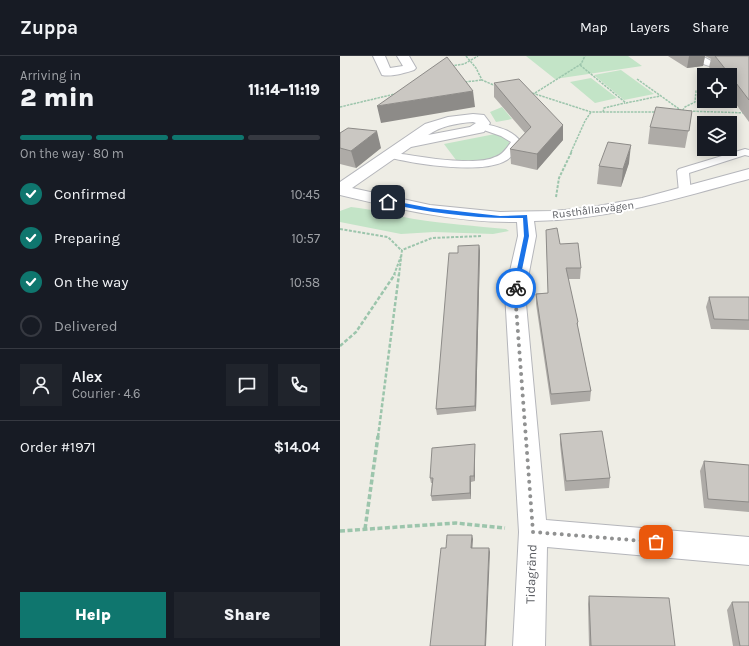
<!DOCTYPE html>
<meta charset="utf-8">
<style>
:root{--surface:#171b24;--page:#20242c;--text:#f1f3f6;--muted:#9ea1a6;--line:#363941;--accent:#0f766e}
body{margin:0;font-family:Karla,sans-serif;background:var(--page);color:var(--text);height:100vh;display:flex;flex-direction:column;font-size:15px;white-space:nowrap}
*{box-sizing:border-box;margin:0}
p{font-size:13px;color:var(--muted)}
.icon{flex:none;width:22px;height:22px;fill:none;stroke:currentColor;stroke-width:2;stroke-linecap:round;stroke-linejoin:round}
.map{position:relative;flex:1;overflow:hidden}
.details{display:flex;flex-direction:column;background:var(--surface);width:340px}
.details>*{flex:none}
.controls{position:absolute;left:357px;top:12px;display:grid;gap:8px}
.controls a{display:grid;place-items:center;width:40px;height:40px;border-radius:0px;background:var(--surface);box-shadow:0 2px 10px #0003;font-size:20px}
.pin{position:absolute;display:grid;place-items:center;width:34px;height:34px;color:#fff;margin:-17px;border-radius:8px;box-shadow:0 2px 6px #0006}
.courier{position:absolute;display:grid;place-items:center;width:40px;height:40px;margin:-20px;border:3px solid #1a73e8;border-radius:50%;background:#fff;color:#222;box-shadow:0 1px 5px #0007}
.overview em{font-style:normal;font-weight:800}
.overview div{display:flex;flex-direction:column-reverse}
.overview{display:flex;align-items:center;justify-content:space-between;height:68px;padding:0 20px}
h1{font-size:26px;font-weight:800;line-height:30px}
.bar{display:grid;grid-template-columns:repeat(4,1fr);gap:6px 4px;align-content:center;height:48px;padding:0 20px}
.bar i{height:5px;border-radius:3px;background:var(--line)}
.bar .active{background:var(--accent)}
.bar p{grid-column:span 4}
.line{display:flex;align-items:center;gap:10px;padding:0 20px;border-top:1px solid var(--line)}
.line div{flex:1}
.round{display:grid;place-items:center;flex:none;width:42px;height:42px;border-radius:0px;background:var(--page)}
ol{padding:0 20px;list-style:none}
li{display:flex;align-items:center;gap:12px;height:44px}
li p{margin-inline-start:auto}
li .icon{padding:4px;border-radius:50%;background:var(--accent);color:#fff;stroke-width:4}
li:last-child{color:var(--muted)}
li i{width:22px;height:22px;border:2px solid var(--line);border-radius:50%}
.cta{display:flex;gap:8px;margin-top:auto;padding:8px 20px}
.cta a{flex:1;height:46px;border-radius:0px;background:var(--accent);color:#fff;font-size:16px;font-weight:800;line-height:46px;text-align:center}
.cta a+a{background:var(--page);color:var(--text)}
header{display:flex;align-items:center;gap:24px;box-sizing:border-box;height:56px;padding:0 20px;background:var(--surface);border-bottom:1px solid var(--line)}
header strong{font-size:19px}
nav{display:flex;gap:22px;margin-inline-start:auto;font-size:14px}
main{display:flex;flex:1;min-height:0}
.map>svg:first-child{display:block}
.green{fill:#c3e4c7}
.lines{fill:none;stroke-linecap:round;stroke-linejoin:round}
.service-casing{stroke:#b5b6bb;stroke-width:2}
.minor-casing{stroke:#b5b6bb;stroke-width:2}
.path-far3{stroke:#9cc5ac;stroke-width:1.5;stroke-dasharray:2.5 1;stroke-linecap:butt}
.path-far2{stroke:#9cc5ac;stroke-width:2;stroke-dasharray:3 1.5;stroke-linecap:butt}
.path-far1{stroke:#9cc5ac;stroke-width:2.5;stroke-dasharray:4 2;stroke-linecap:butt}
.path{stroke:#9cc5ac;stroke-width:3.5;stroke-dasharray:5 2.5;stroke-linecap:butt}
.service{fill:#fff;fill-rule:evenodd}
.minor{fill:#fff;fill-rule:evenodd}
.wall{fill:#aeaba7}
.shaded-wall{fill:#8d8b88}
.building{fill:#cac7c2;stroke:#8d8b88}
.route{fill:#1a73e8}
.done{stroke:#909191;stroke-width:4;stroke-dasharray:0 7.2}
.labels{text-anchor:middle;dominant-baseline:central;stroke-width:4;stroke-linejoin:round;paint-order:stroke}
.far-street-label{font-size:11px;fill:#5d5f64;stroke:#fff}
.street-label{font-size:13px;fill:#5d5f64;stroke:#fff}
</style>
<header>
<strong>Zuppa</strong>
<nav><a>Map</a><a>Layers</a><a>Share</a></nav>
</header>
<main>
<section class="details">
<div class="overview"><div><h1>2 min</h1><p>Arriving in</p></div><em>11:14–11:19</em></div>
<div class="bar"><i class="active"></i><i class="active"></i><i class="active"></i><i></i><p>On the way · 80 m</p></div>
<ol>
<li><svg class="icon" aria-label="check" viewBox="0 0 24 24"><path d="M5 12l5 5 9-10"/></svg>Confirmed<p>10:45</p></li>
<li><svg class="icon" aria-label="check" viewBox="0 0 24 24"><path d="M5 12l5 5 9-10"/></svg>Preparing<p>10:57</p></li>
<li><svg class="icon" aria-label="check" viewBox="0 0 24 24"><path d="M5 12l5 5 9-10"/></svg>On the way<p>10:58</p></li>
<li><i></i>Delivered</li>
</ol>
<div class="line" style="height:72px"><a class="round"><svg class="icon" aria-label="person" viewBox="0 0 24 24"><circle cx="12" cy="8" r="4"/><path d="M4 21q1-7 8-7t8 7"/></svg></a><div><b>Alex</b><p>Courier · 4.6</p></div><a class="round"><svg class="icon" aria-label="chat" viewBox="0 0 24 24"><path d="M4 5h16v11H9l-5 4z"/></svg></a><a class="round"><svg class="icon" aria-label="phone" viewBox="0 0 24 24"><path d="M5 4h4l2 5-3 2q2 4 5 5l2-3 5 2v4C11 20 4 13 5 4z"/></svg></a></div>
<div class="line" style="height:52px"><div>Order #1971</div><b>$14.04</b></div>
<div class="cta"><a>Help</a><a>Share</a></div>
</section>
<div class="map">
<svg width="409" height="590" viewBox="0 0 409 590">
<rect width="100%" height="100%" fill="#eeede5"/>
<!-- green -->
<path class="green" d="M186,0h102l14,10 -87,13z
M281,14l33,24 -30,6 -30,-25z
M251,22l26,20 -22,5 -25,-21z
M162,51l10,12 -16,3 -6,-10z
M155,78l6,1 8,6c3,22 -40,20 -53,19l-12,-16z
M11,151c21,2 42,8 63,12 31,5 62,7 92,10l3,2 -16,3 -59,-2 -33,2 -61,-12v-11z"/>
<g class="lines">
<defs>
<path id="service" d="M352,0h10l11,6 7,1 17,-7h11c-15,15 -42,15 -56,0z
M142,67c14,4 30,6 39,19 -4,8 -10,17 -18,20 -26,12 -88,2 -116,-5l-1,-2 5,-3c22,4 85,15 104,5 7,-2 12,-9 16,-15l-10,-6 -23,-8 -1,-2z
M405,93l4,1v6l-4,-1 -56,18 2,19 -2,3h-8l-2,-3 -2,-21 2,-2z"/>
<path id="minor" d="M33,0h12l5,12 13,-2 -6,-10h12l7,12 -2,2c-9,3 -23,7 -32,5z
M133,58l11,1 6,8 -6,9 -73,15 -59,41 78,17 70,7 53,-1 34,-3 55,-10 107,-29v10c-71,19 -141,41 -215,42l2,15 -11,57 21,227 203,17v28l-202,-18 -2,99h-32l6,-114 -14,-239 13,-57 -1,-14c-60,1 -119,-13 -177,-27v-13l85,-58 23,-7zM133,66l3,1 -6,4 -42,8c13,-9 29,-12 45,-13z"/>
</defs>
<!-- service casing -->
<use href="#service" class="service-casing"/>
<!-- minor casing -->
<use href="#minor" class="minor-casing"/>
<!-- path-far3 -->
<path class="path-far3" d="M126,0l10,12 6,12 14,6
M240,9l46,38 34,-7
M111,10l13,-2 14,-8
M297,23l45,32 3,-4 10,-5 1,-11 8,-3
M125,26l17,-2
M189,36l62,20h66
M195,37l46,-29 4,-8
M0,51l59,-14
M346,55l63,2
M263,56l1,-4 21,-5
M231,96l14,-31 6,-9"/>
<!-- path-far2 -->
<path class="path-far2" d="M216,141l3,-19 13,-27
M0,173l48,8 14,14
M54,219l7,-19
M59,219l3,-25 30,-12 50,-2"/>
<!-- path-far1 -->
<path class="path-far1" d="M0,290l16,-14 39,-58
M38,381l21,-163"/>
<!-- path -->
<path class="path" d="M25,473l13,-93
M0,475l116,-8 49,5"/>
<!-- service -->
<use href="#service" class="service"/>
<!-- minor -->
<use href="#minor" class="minor"/>
</g>
<!-- wall -->
<path class="wall" d="M328,0h81v66l-19,-26v-21h-15l-6,-8 2,-8 -6,-3 -2,10 -16,2z
M154,27l69,42v15l-26,30 -26,-6 -1,-15 15,-16 -31,-36z
M352,55l-7,37 -37,-4 2,-17z
M0,77l41,15 -25,20 -16,-4z
M289,107l-8,24 -24,-3 2,-18z
M206,174l14,14 21,24 -1,11h-12l10,43v6l13,63 -1,10 -39,4 -15,-101v-10l12,-1z
M139,189l1,6 -4,160 -39,4 -1,-6 22,-156z
M369,241h40v33l-38,-1 -5,-22z
M220,378l50,44 -1,10 -44,3 -5,-47z
M135,394v31l-4,1v17l-39,2 -1,-5 1,-13h-1l-1,-5z
M364,405l45,4v47l-45,-4 -4,-37z
M249,540l86,50h-86l-1,-42z
M392,546l17,44h-16l-6,-36z"/>
<!-- shaded-wall -->
<path class="shaded-wall" d="M349,0h16l-2,10 -16,2z
M133,35l2,16 -94,16 -4,-17z
M223,69v15l-26,30v-16z
M37,75l4,17 -25,20 -5,-17z
M291,89l-2,18 -8,24 2,-18z
M139,189l1,6 -4,160 -1,-5z
M135,388v37l-1,-5z
M130,420l1,6v17l-1,-6z
M132,479l1,4 -1,14 -1,-5z
M149,492l1,4 -4,94h-1z"/>
<!-- building -->
<path class="building" d="M375,0h34v44l-19,-25z
M107,1l26,34 -96,15z
M179,23l44,46 -26,29 -27,-5 21,-22 -37,-44z
M316,51l36,4 -3,20 -39,-4z
M8,72l29,3 -26,20 -11,-3v-15z
M268,86l23,3 -8,24 -24,-3z
M217,172l3,16 18,-1 3,25h-15l12,54 -1,1 14,68 -40,3 -15,-100 12,-1 -2,-63z
M139,189l-4,161 -39,3 13,-156h9v-7z
M369,241h40v23l-35,-1z
M262,375l8,47 -44,3 -6,-47z
M135,388l-1,32h-4v17l-39,3 2,-18h-3l2,-30z
M364,405l45,4v37l-41,-3z
M107,479h25l-1,13h18l-4,98h-55l11,-98h5z
M249,540l80,2 6,48h-84z
M392,546h17v44h-9z"/>
<!-- route -->
<path class="route" d="M48,144l42,8 70,8 27,-1 2,21 -11,53 -5,-1 11,-52 -1,-18c-46,1 -93,-5 -137,-15z"/>
<g class="lines">
<!-- done -->
<path class="done" d="M176,232l-1,5 18,239 123,10"/>
</g>
<g class="labels">
<!-- far-street labels -->
<g class="far-street-label">
<text transform="translate(253 154) rotate(-7)">Rusthållarvägen</text>
</g>
<!-- street labels -->
<g class="street-label">
<text transform="translate(191 518) rotate(-88)">Tidagränd</text>
</g>
</g>
</svg>
<div class="controls">
<a><svg class="icon" aria-label="locate" viewBox="0 0 24 24"><circle cx="12" cy="12" r="6"/><path d="M12 2v4M12 18v4M2 12h4M18 12h4"/></svg></a>
<a><svg class="icon" aria-label="layers" viewBox="0 0 24 24"><path d="M12 4l9 5-9 5-9-5zM3 14l9 5 9-5"/></svg></a>
</div>
<div class="pin" style="left:316px;top:486px;background:#ea580c"><svg class="icon" aria-label="bag" viewBox="0 0 24 24"><path d="M5 8h14l-1 12H6zM9 8a3 3 0 0 1 6 0"/></svg></div>
<div class="pin" style="left:48px;top:146px;background:#1f2937"><svg class="icon" aria-label="home" viewBox="0 0 24 24"><path d="M3 11l9-7 9 7M6 9v11h12V9"/></svg></div>
<div class="courier" style="left:176px;top:232px"><svg class="icon" aria-label="bike" viewBox="0 0 24 24"><circle cx="6" cy="16" r="4"/><circle cx="18" cy="16" r="4"/><path d="M6 16l4-8h5l3 8M10 8l3 8H6M13 5h3"/></svg></div>
</div>
</main>
